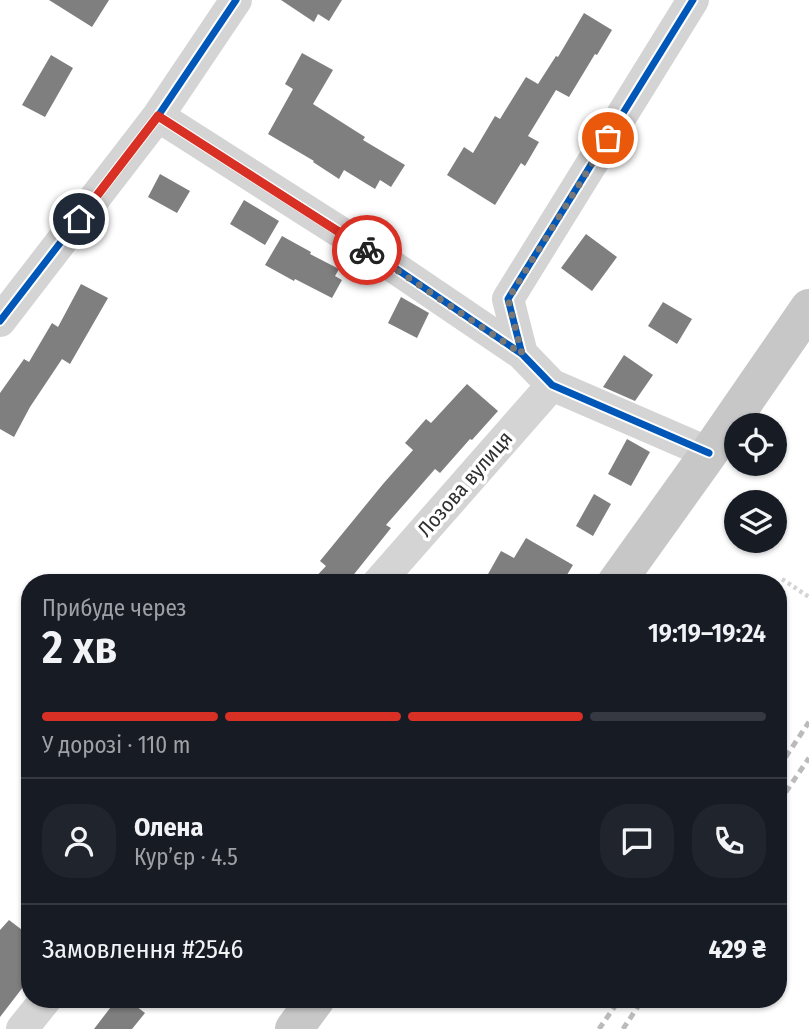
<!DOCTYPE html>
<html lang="uk">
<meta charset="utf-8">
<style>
:root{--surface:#171b24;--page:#20242c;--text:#f1f3f6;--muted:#9ea1a6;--line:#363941;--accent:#d93025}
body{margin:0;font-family:"Fira Sans Condensed",sans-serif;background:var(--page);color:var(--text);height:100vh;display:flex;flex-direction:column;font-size:26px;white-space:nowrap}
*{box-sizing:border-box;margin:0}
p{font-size:23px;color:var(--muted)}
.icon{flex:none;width:38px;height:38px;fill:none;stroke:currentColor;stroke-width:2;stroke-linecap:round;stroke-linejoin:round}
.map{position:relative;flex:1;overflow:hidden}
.side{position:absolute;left:21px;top:574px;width:766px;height:434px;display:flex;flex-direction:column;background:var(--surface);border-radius:28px;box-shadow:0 2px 5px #0004}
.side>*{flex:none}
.tools{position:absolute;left:724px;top:413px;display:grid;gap:14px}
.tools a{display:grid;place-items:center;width:63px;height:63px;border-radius:50%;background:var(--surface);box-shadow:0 2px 5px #0004;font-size:35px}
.pin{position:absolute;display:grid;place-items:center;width:60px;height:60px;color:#fff;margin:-30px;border:4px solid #fff;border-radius:50%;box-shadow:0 2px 7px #0007}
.courier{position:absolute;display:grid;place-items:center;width:70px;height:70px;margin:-35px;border:5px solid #d93025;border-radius:50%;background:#fff;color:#222;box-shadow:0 2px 9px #0007}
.summary em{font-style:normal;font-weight:600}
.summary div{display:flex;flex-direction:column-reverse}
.summary{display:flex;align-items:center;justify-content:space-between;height:119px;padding:0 21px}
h1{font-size:46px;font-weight:600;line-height:52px}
.bar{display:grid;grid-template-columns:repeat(4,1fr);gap:10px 7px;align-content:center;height:84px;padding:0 21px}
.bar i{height:9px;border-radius:5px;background:var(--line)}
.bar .selected{background:var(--accent)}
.bar p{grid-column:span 4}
.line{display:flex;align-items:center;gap:18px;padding:0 21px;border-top:2px solid var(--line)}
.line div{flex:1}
.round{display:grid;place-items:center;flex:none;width:74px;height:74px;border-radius:28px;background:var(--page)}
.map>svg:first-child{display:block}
.building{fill:#7f7f7f}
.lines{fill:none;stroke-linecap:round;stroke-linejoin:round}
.path{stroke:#d4d4d4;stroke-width:4.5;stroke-dasharray:3.5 3.5;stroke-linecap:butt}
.minor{stroke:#d4d4d4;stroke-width:32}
.major{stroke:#c7c7c7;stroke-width:38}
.rail{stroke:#bbb;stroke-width:5;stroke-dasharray:7 5;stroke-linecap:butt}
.cycleway-casing{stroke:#fff;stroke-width:11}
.cycleway{stroke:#0057b8;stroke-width:7}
.done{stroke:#787878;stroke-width:7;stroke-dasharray:0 12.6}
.route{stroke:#d93025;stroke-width:9}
.labels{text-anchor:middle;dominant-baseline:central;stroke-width:7;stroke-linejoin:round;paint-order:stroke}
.street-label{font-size:21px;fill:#2f2f2f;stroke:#fff}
</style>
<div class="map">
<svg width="809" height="1029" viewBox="0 0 809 1029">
<rect width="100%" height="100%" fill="#fff"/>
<!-- building -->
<path class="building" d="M49,0h60l-17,27z
M281,0h61l-13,21 -11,-7 -4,8z
M584,13l28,17 -15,25 -2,-1 -26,43 -13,-7 -28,46 11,6 -14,24 -4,-3 -26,42 -48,-30 17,-28 9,6 22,-37 5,3 26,-42 12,7 18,-28 2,1z
M302,53l31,17 -20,34 52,33 -2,3 42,25 -14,22 -11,-7 -5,9 -31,-19 -5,9 -26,-17 1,-1 -46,-27 25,-45 -8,-5z
M51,55l22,13 -28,49 -23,-12z
M160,174l30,17 -13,22 -29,-16z
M244,200l35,21 -14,24 -35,-21z
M586,234l31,23 -25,34 -31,-23z
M282,236l29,16 -1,2 29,15 -4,7 7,4 -10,18 -37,-19 -1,2 -29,-16z
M81,284l27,14 -38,66 -8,-5 -32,48 -16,30 -14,-8v-36l24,-34 5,3 23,-39 6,4z
M401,297l28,16 -12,25 -29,-15z
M663,302l29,17 -15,25 -29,-18z
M624,355l29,20 -18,26 -32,-14z
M467,384l31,27 -26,29 -2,-1 -30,34 -5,-4 -49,56 5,3 -44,55h-37l16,-17 -6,-5 63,-77 30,-34 -8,-7 21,-24 5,4z
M627,439l23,13 -19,34 -23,-12z
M594,494l17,10 -18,32 -17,-10z
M526,538l47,27 -11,18h-79l18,-32 13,7z
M9,920l21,16v42l-30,39v-87z
M117,999h10l18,14 -13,16h-38z"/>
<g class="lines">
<!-- path -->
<path class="path" d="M782,579l27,18"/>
<!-- minor -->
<path class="minor" d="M158,116l215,137 149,101 30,31 157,68
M0,321l158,-205 78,-116
M522,354l-14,-55 185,-299
M378,583l174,-198
M22,1029l24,-30"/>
<!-- major -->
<path class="major" d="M616,583l93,-130 100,-145
M294,1029l22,-30"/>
<!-- rail -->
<path class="rail" d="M779,767l30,-45
M779,802l30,-44
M599,1029l21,-30
M623,1029l20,-30"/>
<defs>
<path id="cycleway" d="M158,116l215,137 149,101 30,31 157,68
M0,321l158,-205 78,-116
M522,354l-14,-55 185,-299"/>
</defs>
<!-- cycleway casing -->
<use href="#cycleway" class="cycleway-casing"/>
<!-- cycleway -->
<use href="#cycleway" class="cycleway"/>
</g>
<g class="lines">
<!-- done -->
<path class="done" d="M367,250l155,104 -14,-55 100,-161"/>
<!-- route -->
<path class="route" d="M79,219l79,-103 209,134"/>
</g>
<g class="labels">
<!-- street labels -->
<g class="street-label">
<text transform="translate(465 484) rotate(-49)">Лозова вулиця</text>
</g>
</g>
</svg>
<div class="tools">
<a><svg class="icon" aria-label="locate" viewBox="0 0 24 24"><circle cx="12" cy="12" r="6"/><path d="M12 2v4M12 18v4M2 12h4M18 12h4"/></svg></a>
<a><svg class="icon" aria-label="layers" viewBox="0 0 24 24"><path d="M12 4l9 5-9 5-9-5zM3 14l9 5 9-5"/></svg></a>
</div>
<div class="pin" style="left:608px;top:138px;background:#ea580c"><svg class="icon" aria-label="bag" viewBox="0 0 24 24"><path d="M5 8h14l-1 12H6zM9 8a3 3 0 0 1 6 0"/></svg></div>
<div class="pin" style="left:79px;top:219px;background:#1f2937"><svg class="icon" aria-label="home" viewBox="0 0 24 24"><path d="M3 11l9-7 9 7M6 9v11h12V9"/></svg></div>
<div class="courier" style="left:367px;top:250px"><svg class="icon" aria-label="bike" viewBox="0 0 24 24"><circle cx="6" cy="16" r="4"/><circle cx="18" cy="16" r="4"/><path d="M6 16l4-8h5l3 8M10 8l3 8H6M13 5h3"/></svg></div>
<section class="side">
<div class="summary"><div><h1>2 хв</h1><p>Прибуде через</p></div><em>19:19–19:24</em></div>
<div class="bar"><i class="selected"></i><i class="selected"></i><i class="selected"></i><i></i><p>У дорозі · 110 m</p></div>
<div class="line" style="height:126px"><a class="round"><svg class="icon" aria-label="person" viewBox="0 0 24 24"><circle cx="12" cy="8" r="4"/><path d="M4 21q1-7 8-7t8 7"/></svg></a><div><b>Олена</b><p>Кур’єр · 4.5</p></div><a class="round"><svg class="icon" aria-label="chat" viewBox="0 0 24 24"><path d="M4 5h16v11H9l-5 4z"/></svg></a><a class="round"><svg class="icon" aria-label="phone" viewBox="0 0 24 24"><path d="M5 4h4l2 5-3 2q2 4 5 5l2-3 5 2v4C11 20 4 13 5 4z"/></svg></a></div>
<div class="line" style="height:91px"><div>Замовлення #2546</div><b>429 ₴</b></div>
</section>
</div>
